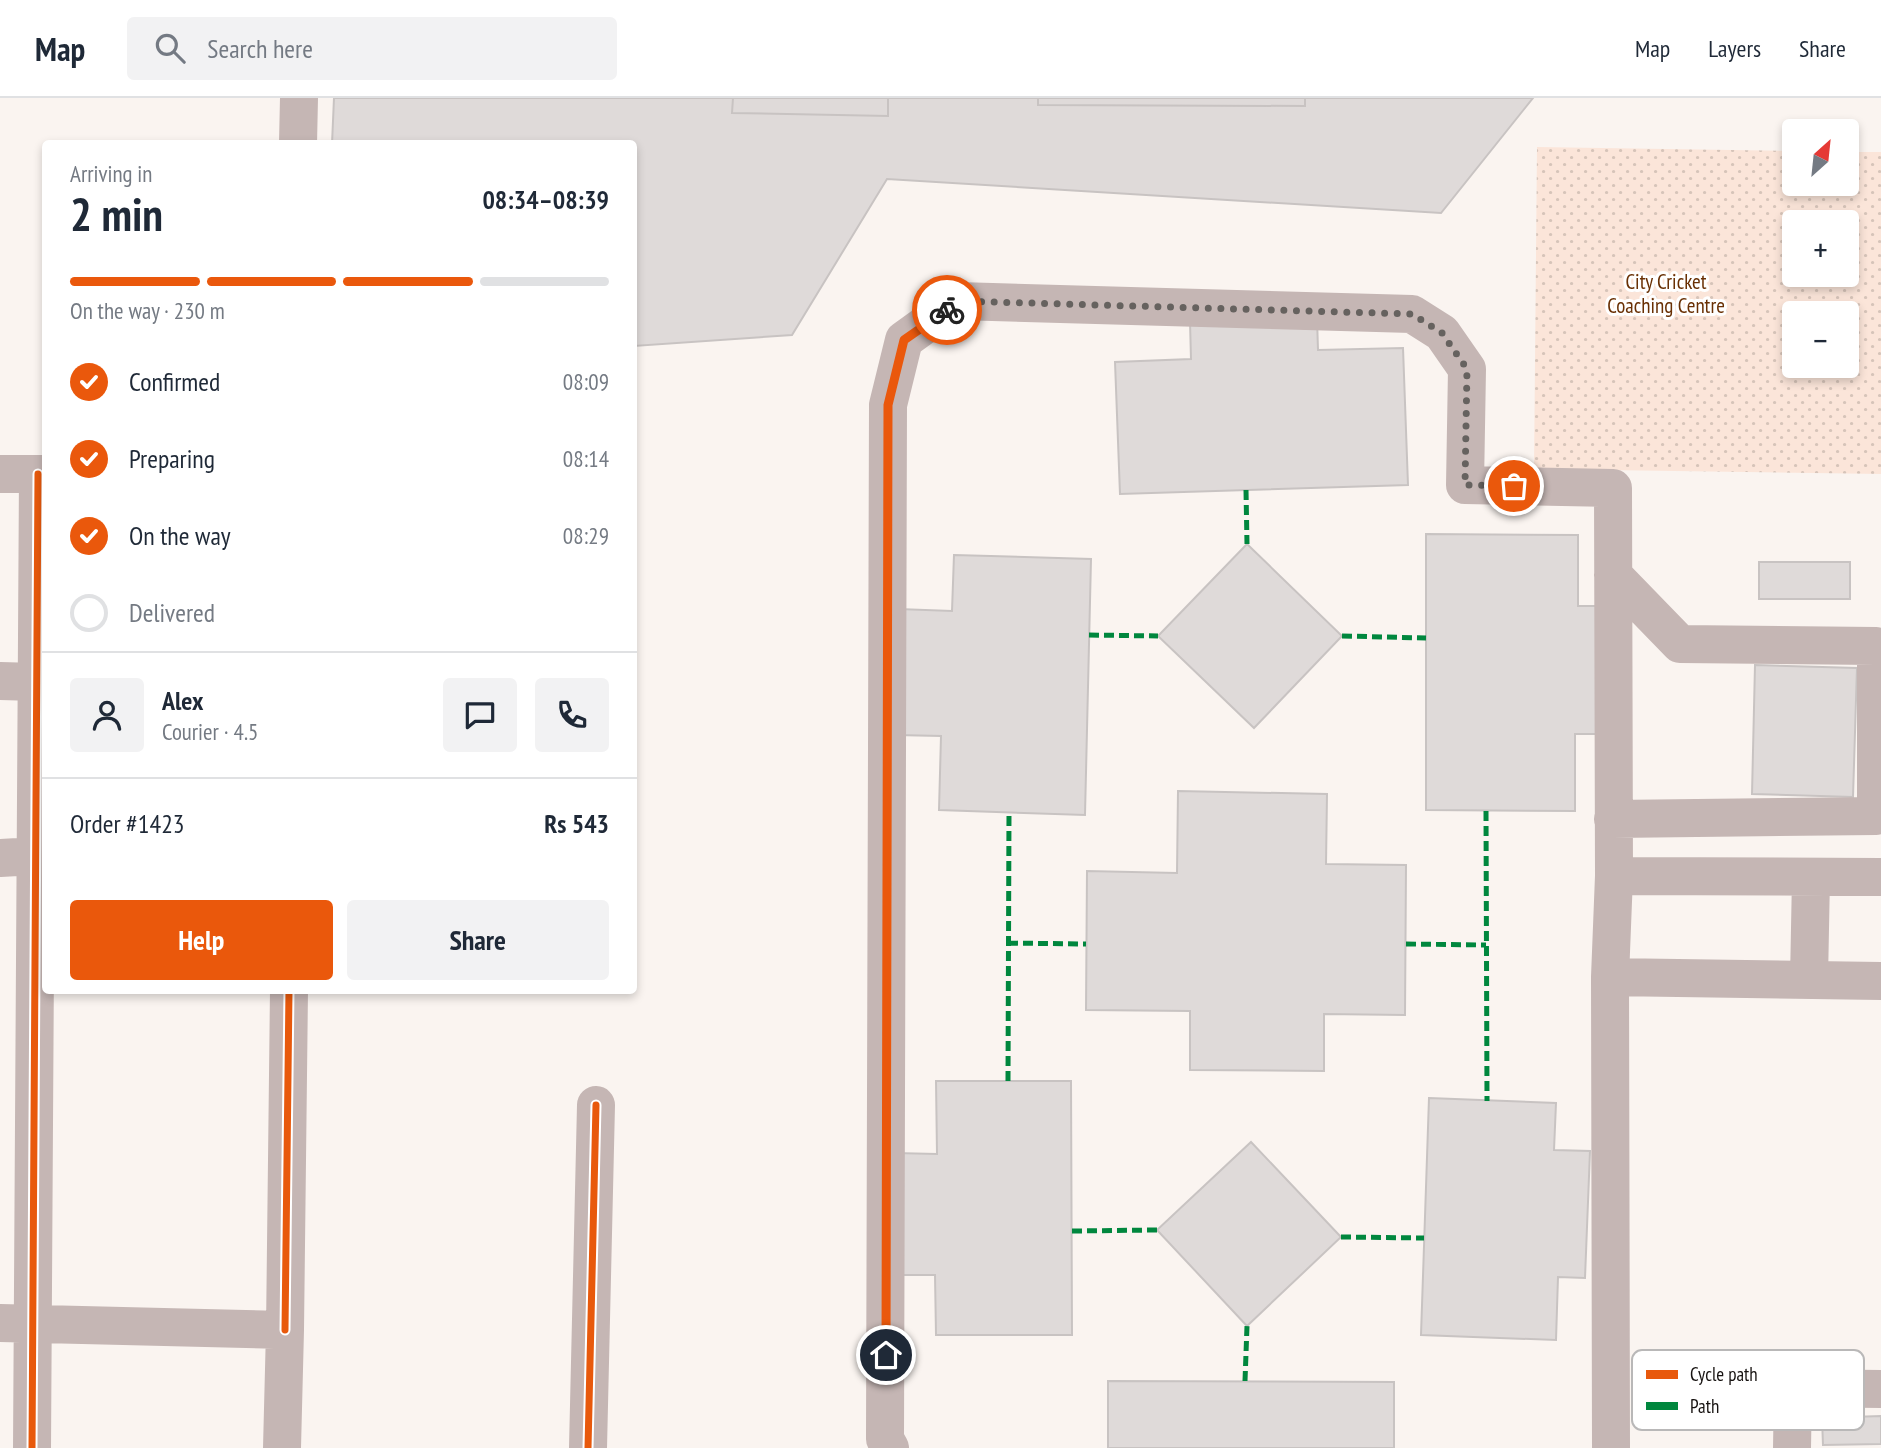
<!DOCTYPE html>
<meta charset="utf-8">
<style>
:root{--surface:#fff;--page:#f2f2f3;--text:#1f2937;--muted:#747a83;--line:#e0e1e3;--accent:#ea580c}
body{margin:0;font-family:"PT Sans Narrow",sans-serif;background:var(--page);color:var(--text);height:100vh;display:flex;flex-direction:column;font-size:26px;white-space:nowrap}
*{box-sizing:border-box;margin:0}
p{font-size:23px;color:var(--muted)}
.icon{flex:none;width:38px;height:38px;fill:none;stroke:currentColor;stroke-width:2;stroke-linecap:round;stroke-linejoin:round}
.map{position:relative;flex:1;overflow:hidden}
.drawer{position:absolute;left:42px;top:42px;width:595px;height:854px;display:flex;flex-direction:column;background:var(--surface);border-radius:7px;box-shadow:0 4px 10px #0003}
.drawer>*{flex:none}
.needle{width:46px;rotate:27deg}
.controls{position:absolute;left:1782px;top:21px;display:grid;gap:14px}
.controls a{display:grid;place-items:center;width:77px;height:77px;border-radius:7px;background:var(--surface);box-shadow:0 4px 10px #0003;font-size:35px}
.pin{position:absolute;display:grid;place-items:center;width:60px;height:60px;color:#fff;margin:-30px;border:4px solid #fff;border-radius:50%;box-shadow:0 2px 7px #0007}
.courier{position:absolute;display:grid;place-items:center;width:70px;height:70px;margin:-35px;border:5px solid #ea580c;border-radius:50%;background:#fff;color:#222;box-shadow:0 2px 9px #0007}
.head em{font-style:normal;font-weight:600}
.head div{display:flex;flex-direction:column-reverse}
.head{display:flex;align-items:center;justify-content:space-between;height:119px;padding:0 28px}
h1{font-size:46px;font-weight:600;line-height:52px}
.bar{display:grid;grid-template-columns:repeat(4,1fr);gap:10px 7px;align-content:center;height:84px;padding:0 28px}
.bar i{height:9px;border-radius:5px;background:var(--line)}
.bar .active{background:var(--accent)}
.bar p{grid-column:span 4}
.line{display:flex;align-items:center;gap:18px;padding:0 28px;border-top:2px solid var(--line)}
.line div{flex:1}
.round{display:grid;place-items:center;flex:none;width:74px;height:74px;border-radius:7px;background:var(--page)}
ol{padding:0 28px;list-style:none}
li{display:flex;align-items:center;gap:21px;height:77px}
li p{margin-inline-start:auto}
li .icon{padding:7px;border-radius:50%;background:var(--accent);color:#fff;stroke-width:4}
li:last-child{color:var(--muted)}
li i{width:38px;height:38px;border:4px solid var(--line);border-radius:50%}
.cta{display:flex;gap:14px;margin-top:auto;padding:14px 28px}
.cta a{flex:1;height:80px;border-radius:7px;background:var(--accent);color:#fff;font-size:28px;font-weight:600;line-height:80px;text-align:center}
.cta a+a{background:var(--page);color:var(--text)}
header{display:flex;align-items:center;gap:42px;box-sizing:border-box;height:98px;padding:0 35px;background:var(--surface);border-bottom:2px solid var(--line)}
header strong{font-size:33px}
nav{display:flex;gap:38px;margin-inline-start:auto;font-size:24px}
.search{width:490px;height:63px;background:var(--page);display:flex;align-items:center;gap:18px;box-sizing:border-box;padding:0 24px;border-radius:7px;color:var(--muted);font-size:26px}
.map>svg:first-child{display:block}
.park{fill:url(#park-dots);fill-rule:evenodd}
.building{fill:#dfdad9;stroke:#c8c3c2;stroke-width:2}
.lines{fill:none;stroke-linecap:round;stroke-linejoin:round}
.minor{stroke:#c5b6b4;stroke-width:38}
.quiet{stroke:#00873e;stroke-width:5;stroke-dasharray:10 5;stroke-linecap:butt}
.cycleway-casing{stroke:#fff;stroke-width:11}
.cycleway{stroke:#e8590c;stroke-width:7}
.done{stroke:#66625f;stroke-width:7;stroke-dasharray:0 12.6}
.route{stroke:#ea580c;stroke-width:9}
.labels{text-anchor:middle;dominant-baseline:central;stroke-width:6;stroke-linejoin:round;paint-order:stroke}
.park-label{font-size:21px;fill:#693004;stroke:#fff}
.key{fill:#fff;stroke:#b9b8b8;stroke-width:2}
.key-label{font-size:19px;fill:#171311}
</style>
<header>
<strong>Map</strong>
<div class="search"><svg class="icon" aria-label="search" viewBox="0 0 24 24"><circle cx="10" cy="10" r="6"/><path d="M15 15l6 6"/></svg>Search here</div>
<nav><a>Map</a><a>Layers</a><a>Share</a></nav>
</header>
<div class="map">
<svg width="1881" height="1350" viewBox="0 0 1881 1350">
<defs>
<pattern id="park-dots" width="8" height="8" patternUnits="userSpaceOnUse" patternTransform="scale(1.75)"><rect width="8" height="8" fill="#fbe5d9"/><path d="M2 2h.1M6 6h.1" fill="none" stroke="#d6c4b9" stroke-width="1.8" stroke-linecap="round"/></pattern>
</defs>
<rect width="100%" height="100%" fill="#faf4f0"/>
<!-- park -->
<path class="park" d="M1537,49l257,4v33h52v-32h35v322l-347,-5zM1794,124h52v53h-52zM1794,215h52v53h-52z"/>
<!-- building -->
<path class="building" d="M334,0h1199l-92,115 -554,-34 -95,156 -158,11v-202h-302z
M733,0h155v18l-156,-3z
M1038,0h267v8l-267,-1z
M1317,220l1,32 85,-2 5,137 -288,9 -5,-132 76,-3 -1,-37z
M1426,436l152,1v71h28v128h-31v77l-149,-1z
M1247,446l95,92 -88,92 -96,-92z
M954,457l137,4 -6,256 -146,-5 2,-74 -45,-1 3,-126 53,2z
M1759,464h91v37h-91z
M1755,567l102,3 -4,129 -101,-3z
M1178,693l149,3 -1,70 80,1 -1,150 -81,-1v57l-134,-1v-59l-104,-1 1,-139 90,2z
M936,983h135l1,254h-136l-1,-60h-39l-1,-122 42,1z
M1429,1000l127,5 -2,47 36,1 -5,127 -27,-1 -2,63 -135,-5z
M1251,1044l90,95 -94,89 -90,-96z
M1108,1283l286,1v66h-286z
M1881,1318v28l-58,1 -1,-27z"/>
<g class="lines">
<!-- minor -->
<path class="minor" d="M298,46l1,-46
M0,376h46
M1613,477l67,69 196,2v170l-263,3
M0,583l36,1
M0,760l35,-2
M1881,779l-267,-1 -4,101 271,4
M1610,879l1,471
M1809,882l2,-103
M0,1225l285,7 -3,118
M285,1232l4,-340
M32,1350l6,-974
M588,1350l8,-343
M890,1350l-5,-9 3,-1034 16,-65 54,-39 454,13 30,19 25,36 -2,116 148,3 1,388
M1792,1350l1,-60 88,1"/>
<!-- quiet -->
<path class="quiet" d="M1246,392l1,54
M1089,537l69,1
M1342,538l84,2
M1486,713l1,290
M1008,845l78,1
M1406,846l80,1
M1008,983l1,-269
M1072,1133l85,-1
M1341,1139l83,1
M1245,1283l2,-55"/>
<defs>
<path id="cycleway" d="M285,1232l4,-340
M32,1350l6,-974
M588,1350l8,-343"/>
</defs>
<!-- cycleway casing -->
<use href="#cycleway" class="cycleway-casing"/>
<!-- cycleway -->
<use href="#cycleway" class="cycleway"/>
</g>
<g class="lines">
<!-- done -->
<path class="done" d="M947,212l11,-9 454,13 30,19 25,36 -2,116 49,1"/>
<!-- route -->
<path class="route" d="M886,1257l2,-950 16,-65 43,-30"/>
</g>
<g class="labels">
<!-- park labels -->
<g class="park-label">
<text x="1666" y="183">City Cricket<tspan x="1666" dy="24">Coaching Centre</tspan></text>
</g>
</g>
<!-- legend -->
<rect x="1632" y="1252" width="232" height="80" rx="10" class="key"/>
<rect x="1646" y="1272" width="32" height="9" fill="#e8590c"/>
<rect x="1646" y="1304" width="32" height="8" fill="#00873e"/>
<g class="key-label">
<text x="1690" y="1283">Cycle path</text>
<text x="1690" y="1315">Path</text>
</g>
</svg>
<div class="controls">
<a><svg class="needle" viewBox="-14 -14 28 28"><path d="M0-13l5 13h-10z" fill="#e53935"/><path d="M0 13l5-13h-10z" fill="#747a83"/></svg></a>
<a>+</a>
<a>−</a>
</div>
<div class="pin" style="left:1514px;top:388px;background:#ea580c"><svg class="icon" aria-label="bag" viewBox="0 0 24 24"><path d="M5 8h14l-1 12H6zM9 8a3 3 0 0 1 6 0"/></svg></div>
<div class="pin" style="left:886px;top:1257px;background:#1f2937"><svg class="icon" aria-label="home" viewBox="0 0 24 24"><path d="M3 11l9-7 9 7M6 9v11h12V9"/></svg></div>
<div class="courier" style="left:947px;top:212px"><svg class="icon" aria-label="bike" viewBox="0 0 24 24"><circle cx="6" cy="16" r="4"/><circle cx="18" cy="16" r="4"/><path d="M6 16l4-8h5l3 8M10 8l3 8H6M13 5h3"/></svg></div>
<section class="drawer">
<div class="head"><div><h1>2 min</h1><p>Arriving in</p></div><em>08:34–08:39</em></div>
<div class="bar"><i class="active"></i><i class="active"></i><i class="active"></i><i></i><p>On the way · 230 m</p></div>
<ol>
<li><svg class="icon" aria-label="check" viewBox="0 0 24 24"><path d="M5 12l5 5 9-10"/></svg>Confirmed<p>08:09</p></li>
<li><svg class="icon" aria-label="check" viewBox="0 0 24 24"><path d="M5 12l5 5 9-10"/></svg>Preparing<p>08:14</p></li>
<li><svg class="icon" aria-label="check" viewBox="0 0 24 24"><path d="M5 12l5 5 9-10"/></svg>On the way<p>08:29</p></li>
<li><i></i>Delivered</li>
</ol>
<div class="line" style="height:126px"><a class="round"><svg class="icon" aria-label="person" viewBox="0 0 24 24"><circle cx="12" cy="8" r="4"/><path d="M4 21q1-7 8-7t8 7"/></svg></a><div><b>Alex</b><p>Courier · 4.5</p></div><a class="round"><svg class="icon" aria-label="chat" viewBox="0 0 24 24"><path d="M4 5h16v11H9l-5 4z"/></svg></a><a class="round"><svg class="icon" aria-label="phone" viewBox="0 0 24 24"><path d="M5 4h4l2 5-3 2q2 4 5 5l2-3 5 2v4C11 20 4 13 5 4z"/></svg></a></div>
<div class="line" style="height:91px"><div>Order #1423</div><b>Rs 543</b></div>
<div class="cta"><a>Help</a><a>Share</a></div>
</section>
</div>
